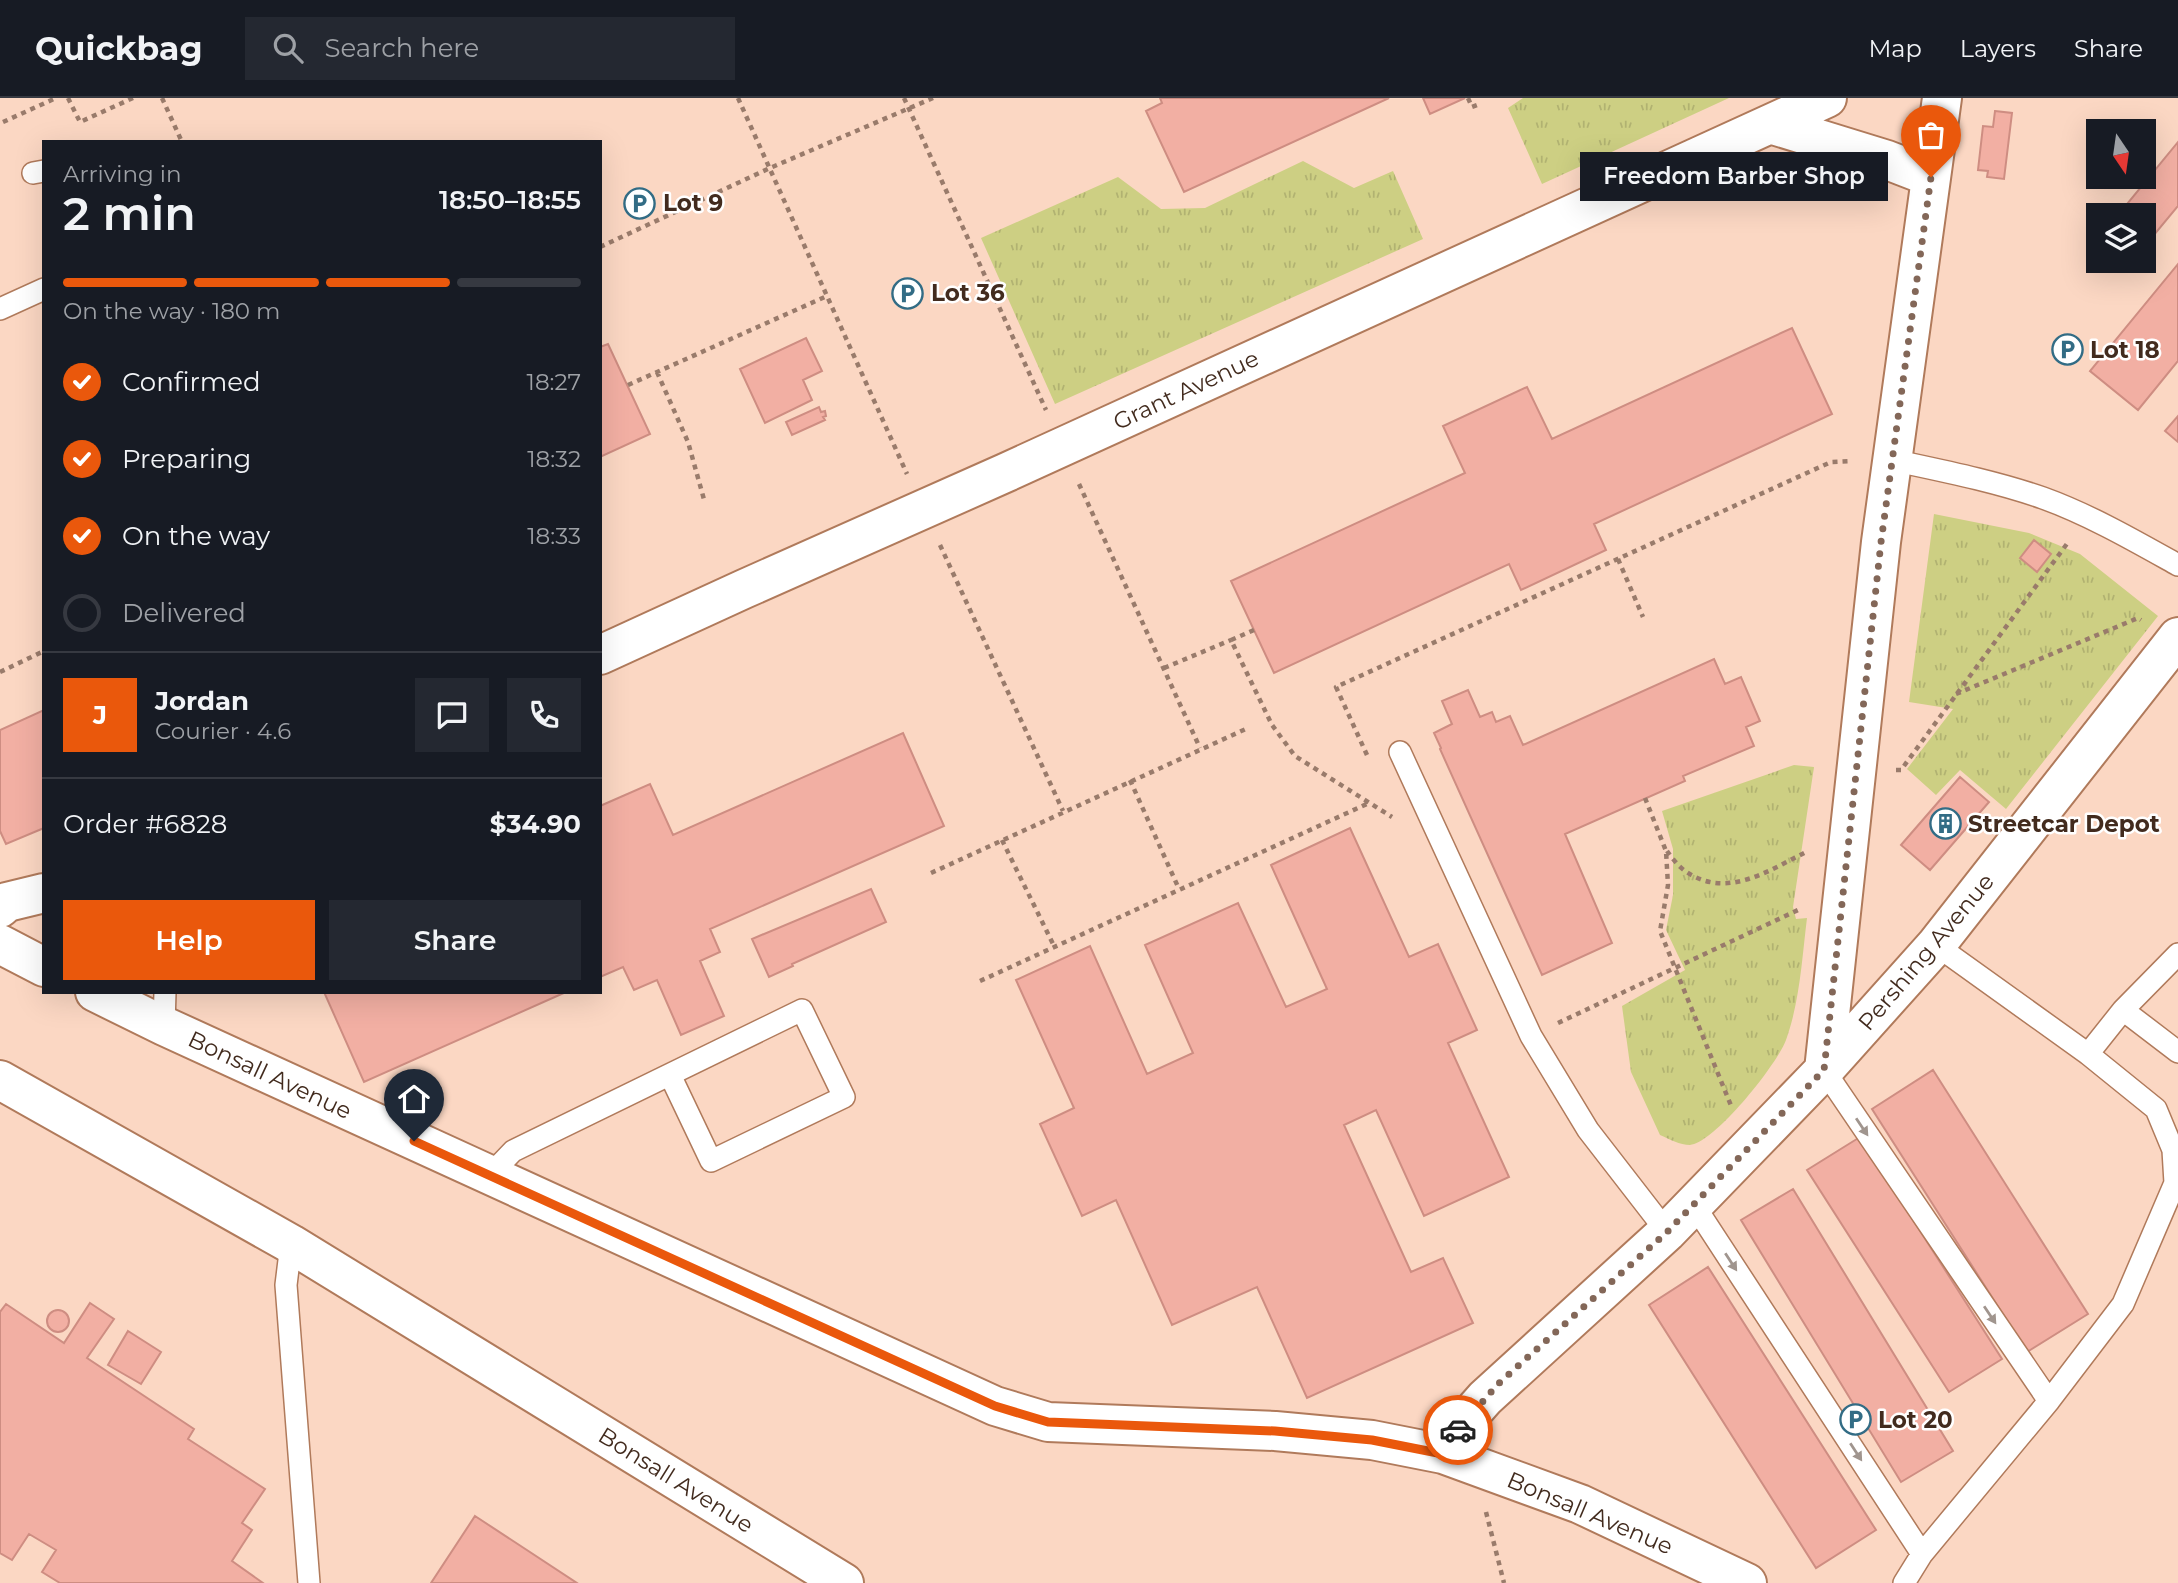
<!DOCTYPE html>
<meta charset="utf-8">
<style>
:root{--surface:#171b24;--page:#242831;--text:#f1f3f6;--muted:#9ea1a6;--line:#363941;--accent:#ea580c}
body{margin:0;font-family:Montserrat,sans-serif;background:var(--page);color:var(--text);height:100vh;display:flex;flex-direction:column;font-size:26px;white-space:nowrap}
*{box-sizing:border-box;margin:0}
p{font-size:23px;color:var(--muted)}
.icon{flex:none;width:38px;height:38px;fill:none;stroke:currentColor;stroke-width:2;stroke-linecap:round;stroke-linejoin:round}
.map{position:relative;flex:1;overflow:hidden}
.sheet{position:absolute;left:42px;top:42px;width:560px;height:854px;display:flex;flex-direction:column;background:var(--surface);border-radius:0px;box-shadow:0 7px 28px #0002}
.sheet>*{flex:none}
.needle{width:46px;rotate:167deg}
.fabs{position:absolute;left:2086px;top:21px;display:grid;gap:14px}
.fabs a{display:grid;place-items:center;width:70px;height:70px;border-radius:0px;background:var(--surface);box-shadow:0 7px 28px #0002;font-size:35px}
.pin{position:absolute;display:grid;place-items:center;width:60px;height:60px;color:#fff;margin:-72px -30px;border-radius:50% 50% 50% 0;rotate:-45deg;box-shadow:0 0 7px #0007}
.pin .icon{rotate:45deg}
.courier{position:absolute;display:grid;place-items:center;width:70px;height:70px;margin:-35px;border:5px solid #ea580c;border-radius:50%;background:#fff;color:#222;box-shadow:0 2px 9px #0007}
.bubble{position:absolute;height:49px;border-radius:0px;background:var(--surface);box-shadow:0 7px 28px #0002;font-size:23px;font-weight:600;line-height:49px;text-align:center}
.head em{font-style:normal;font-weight:600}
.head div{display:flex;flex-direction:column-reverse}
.head{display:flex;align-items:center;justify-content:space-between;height:119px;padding:0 21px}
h1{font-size:46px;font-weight:600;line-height:52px}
.bar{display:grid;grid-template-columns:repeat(4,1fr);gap:10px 7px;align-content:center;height:84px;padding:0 21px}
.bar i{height:9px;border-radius:5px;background:var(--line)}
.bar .on{background:var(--accent)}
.bar p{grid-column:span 4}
.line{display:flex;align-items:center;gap:18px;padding:0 21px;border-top:2px solid var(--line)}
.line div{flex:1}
.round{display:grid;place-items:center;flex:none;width:74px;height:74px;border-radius:0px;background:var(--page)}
ol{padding:0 21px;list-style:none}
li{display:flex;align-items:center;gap:21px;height:77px}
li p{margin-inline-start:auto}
li .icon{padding:7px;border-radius:50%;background:var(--accent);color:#fff;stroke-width:4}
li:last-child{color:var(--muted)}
li i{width:38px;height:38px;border:4px solid var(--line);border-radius:50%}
.button{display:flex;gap:14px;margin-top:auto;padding:14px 21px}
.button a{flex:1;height:80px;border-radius:0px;background:var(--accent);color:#fff;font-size:28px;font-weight:600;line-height:80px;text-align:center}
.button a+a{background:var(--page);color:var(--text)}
header{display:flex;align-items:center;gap:42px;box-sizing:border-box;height:98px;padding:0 35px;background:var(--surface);border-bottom:2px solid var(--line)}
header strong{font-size:33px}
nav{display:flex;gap:38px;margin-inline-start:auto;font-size:24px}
.search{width:490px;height:63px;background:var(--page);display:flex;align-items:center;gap:18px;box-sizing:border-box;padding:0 24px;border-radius:0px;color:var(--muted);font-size:26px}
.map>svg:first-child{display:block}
.grass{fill:url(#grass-tufts)}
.building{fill:#f2afa3;stroke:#ce8d82;stroke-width:2}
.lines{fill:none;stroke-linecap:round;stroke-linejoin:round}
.lane-casing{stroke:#b07a5b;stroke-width:24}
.street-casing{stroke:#b07a5b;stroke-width:42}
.path{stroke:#997b6b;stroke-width:4.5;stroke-dasharray:5 5;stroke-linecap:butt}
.lane{stroke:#fff;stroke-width:21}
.street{stroke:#fff;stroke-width:38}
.oneway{fill:#a0958e}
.done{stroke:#836758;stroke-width:7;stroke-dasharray:0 12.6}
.route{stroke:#ea580c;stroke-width:9}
.labels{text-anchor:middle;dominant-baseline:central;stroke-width:5;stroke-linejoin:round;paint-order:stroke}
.poi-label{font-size:23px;font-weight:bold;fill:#422b1e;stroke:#fff;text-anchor:start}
.street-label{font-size:23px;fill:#422b1e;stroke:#fff}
</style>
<header>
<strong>Quickbag</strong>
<div class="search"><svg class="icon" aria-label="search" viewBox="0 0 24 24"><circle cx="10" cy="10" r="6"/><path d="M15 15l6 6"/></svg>Search here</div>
<nav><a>Map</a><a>Layers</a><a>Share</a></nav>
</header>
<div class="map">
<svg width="2178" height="1485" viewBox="0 0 2178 1485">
<defs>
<pattern id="grass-tufts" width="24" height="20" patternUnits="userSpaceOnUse" patternTransform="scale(1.75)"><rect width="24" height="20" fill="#cdcf83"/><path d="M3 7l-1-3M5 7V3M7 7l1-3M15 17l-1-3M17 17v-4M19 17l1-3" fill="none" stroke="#b1b271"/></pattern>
</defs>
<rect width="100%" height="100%" fill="#fbd7c3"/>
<!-- grass -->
<path class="grass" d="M1523,0h206l-187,86 -34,-76z
M1303,63l51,27 39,-17 30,68 -368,165 -74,-166 137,-61 43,32 44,-1z
M1934,416l95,19 51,21 78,62 -152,193 -46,-39 -24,25 -29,-26 46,-60 -44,-7z
M1794,667l20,2 -21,140 3,12 11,-1c-5,40 -7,83 -21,122 -8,23 -71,103 -96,105 -10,0 -21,-6 -30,-10l-29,-63 -9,-66 63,-36 -19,-40 7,-35v-46l-11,-38z"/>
<!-- building -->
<path class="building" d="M1160,0h229l-205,94 -38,-81 16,-8z
M1423,0h42l-35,16z
M1995,13l17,2 -8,66 -17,-2 1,-6 -10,-1 5,-44 10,1z
M2178,44v64l-34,41v-32h-26z
M2178,166v97l-40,49 -48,-39z
M1792,230l40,86 -238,110 12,26 -85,40 -12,-26 -235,109 -43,-92 234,-108 -22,-47 84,-39 25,52z
M806,240l16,33 -19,9 9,20 -47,23 -25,-54z
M608,246l42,90 -50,23v-110z
M819,309l2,5 4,-1 1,5 -3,1 2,3 -33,15 -6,-13z
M2178,318v26l-13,-11z
M2034,442l17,14 -14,18 -17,-14z
M1714,561l11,25 16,-7 19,44 -14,6 8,19 -71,30 2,5 -120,53 47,109 -70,32 -102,-226 1,-1 -7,-15 18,-9 -10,-23 26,-11 12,27 12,-5 4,10 14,-6 13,29z
M44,612v118l-38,16 -6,-13v-101z
M903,635l41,93 -234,103 10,23 -20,9 24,55 -43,19 -24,-55 -23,10 -11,-23 -23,10v-171l50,-22 23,51z
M1960,679l29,25 -59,68 -29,-25z
M1350,730l59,129 29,-13 39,86 -29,13 61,134 -85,39 -48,-106 -32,15 67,147 32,-14 30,65 -166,75 -50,-111 -85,38 -56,-125 -34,16 -42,-92 34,-16 -58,-128 74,-34 57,128 46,-21 -48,-108 93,-42 48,104 41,-18 -56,-124z
M871,791l15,33 -94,42 1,2 -24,11 -17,-38z
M324,894h242l-202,90z
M1933,972l155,244 -61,38 -155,-243z
M1860,1039l142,222 -53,33 -142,-222z
M1793,1091l160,262 -52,31 -160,-262z
M1708,1169l168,263 -60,38 -167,-263z
M90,1205l24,16 -27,39 107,71 -6,10 77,50 -23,34 10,7 -20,31 31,22h-203l-18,-11 14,-22 -27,-16 -17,26 -12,-7v-241l6,-8 58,39z
M47 1223a11 11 0 1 1 22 0a11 11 0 1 1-22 0Z
M128,1233l33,21 -20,32 -33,-19z
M475,1418l102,67h-146z"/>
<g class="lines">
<defs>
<path id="lane" d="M33,75l11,-2
M0,211l44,-20
M1892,362c51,11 102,21 151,38 47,17 92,43 135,67
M1400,654l131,284 57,94 79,102
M2123,912l55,42
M164,928l1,-34
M2088,956l35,-44 55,-56
M1824,972l225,331
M489,1078l24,-25 289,-141 42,87 -133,64 -41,-86
M1694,1107l228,349
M291,1146l-5,41 23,298
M1904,1485l18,-29 127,-153 74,-97 52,-121 -2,-33 -17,-41 -68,-55 -152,-109"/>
<path id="street" d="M1770,26l117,36 44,17
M600,557l144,-66 261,-116 822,-375
M0,810l7,-6 37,-9
M0,846l44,23
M95,894l69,34 831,380 53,16 227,9 97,9 71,14 137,50 167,79
M1824,972l57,-528 61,-444
M0,982l291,164 553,339
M1443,1356l19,-30 23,-26 182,-166 157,-162 112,-125 242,-308"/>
</defs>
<!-- lane casing -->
<use href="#lane" class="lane-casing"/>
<!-- street casing -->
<use href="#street" class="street-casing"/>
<!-- path -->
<path class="path" d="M68,0l12,24 53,-24
M162,0l20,44
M738,0l169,376
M904,0l142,312
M1468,0l4,9 8,-3
M3,24l53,-24
M600,149l170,-79 163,-70
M657,274l31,70 17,61
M628,287l199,-89
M1079,386l121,264
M940,447l123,266
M1618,461l25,58
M1254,532l-23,10 41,85 23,31 97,61
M1164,570l67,-28
M0,574l44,-21
M1956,596l182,-76 3,2
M1367,657l-31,-68 495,-225 20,-1
M1896,672h5l168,-229
M1130,682l49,109
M1645,700l21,53 2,34 -8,46 72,177
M1002,742l52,106
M1667,753c5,7 11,15 18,20 41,29 83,0 121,-19
M931,775l317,-145
M980,883l389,-178
M1558,925l240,-113
M1486,1414l18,71"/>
<!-- lane -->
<use href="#lane" class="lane"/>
<!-- street -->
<use href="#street" class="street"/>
</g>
<!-- one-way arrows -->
<defs><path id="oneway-solid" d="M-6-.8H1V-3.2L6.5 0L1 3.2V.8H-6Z" transform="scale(1.75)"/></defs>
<g class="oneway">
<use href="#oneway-solid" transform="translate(1862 1029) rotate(56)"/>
<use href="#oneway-solid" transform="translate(1731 1164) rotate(57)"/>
<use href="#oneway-solid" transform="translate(1990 1217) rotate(56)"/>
<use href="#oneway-solid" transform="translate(1856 1354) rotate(57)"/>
</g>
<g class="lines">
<!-- done -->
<path class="done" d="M1458,1332l40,-46 169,-152 157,-162 57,-528 50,-365"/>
<!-- route -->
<path class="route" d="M414,1043l581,265 53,16 227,9 97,9 71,14 15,-24"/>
</g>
<!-- icons -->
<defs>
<symbol id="parking-ring" viewBox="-11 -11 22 22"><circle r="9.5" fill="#fff" stroke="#326c85" stroke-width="1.5"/><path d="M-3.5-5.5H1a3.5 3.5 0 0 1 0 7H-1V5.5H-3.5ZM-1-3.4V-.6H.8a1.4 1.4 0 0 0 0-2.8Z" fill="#326c85"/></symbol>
<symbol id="building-ring" viewBox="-11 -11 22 22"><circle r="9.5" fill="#fff" stroke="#326c85" stroke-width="1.5"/><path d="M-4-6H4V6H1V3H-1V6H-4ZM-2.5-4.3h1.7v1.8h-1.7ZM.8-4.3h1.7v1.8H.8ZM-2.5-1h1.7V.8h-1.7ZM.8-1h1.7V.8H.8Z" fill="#326c85"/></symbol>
</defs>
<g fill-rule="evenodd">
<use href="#parking-ring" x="622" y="88" width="35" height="35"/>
<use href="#parking-ring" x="890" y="178" width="35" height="35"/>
<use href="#parking-ring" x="2050" y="234" width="35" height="35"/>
<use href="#building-ring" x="1928" y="708" width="35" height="35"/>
<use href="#parking-ring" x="1838" y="1304" width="35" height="35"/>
</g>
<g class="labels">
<!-- poi labels -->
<g class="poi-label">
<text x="663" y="105">Lot 9</text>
<text x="931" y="195">Lot 36</text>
<text x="2090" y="252">Lot 18</text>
<text x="1968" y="726">Streetcar Depot</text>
<text x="1878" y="1322">Lot 20</text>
</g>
<!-- street labels -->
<g class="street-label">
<text transform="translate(1186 292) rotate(-25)">Grant Avenue</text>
<text transform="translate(1926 854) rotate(-50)">Pershing Avenue</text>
<text transform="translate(270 977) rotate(25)">Bonsall Avenue</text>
<text transform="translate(676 1382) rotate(32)">Bonsall Avenue</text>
<text transform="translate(1590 1415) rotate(23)">Bonsall Avenue</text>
</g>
</g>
</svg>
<div class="fabs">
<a><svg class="needle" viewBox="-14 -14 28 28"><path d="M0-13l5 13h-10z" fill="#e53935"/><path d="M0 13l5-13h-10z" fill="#9ea1a6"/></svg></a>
<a><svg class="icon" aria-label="layers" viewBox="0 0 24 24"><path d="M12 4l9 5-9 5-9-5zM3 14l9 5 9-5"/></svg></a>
</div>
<div class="pin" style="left:1931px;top:79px;background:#ea580c"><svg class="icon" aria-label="bag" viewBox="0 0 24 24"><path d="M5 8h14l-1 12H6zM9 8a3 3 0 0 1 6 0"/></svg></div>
<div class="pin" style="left:414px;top:1043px;background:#1f2937"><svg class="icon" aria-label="home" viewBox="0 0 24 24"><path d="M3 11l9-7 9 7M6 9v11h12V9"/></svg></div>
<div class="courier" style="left:1458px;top:1332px"><svg class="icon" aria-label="car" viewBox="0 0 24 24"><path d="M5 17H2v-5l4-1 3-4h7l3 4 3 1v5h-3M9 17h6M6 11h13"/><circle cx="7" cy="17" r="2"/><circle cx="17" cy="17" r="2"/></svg></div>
<div class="bubble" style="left:1580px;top:54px;width:308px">Freedom Barber Shop</div>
<section class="sheet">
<div class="head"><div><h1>2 min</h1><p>Arriving in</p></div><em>18:50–18:55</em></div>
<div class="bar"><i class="on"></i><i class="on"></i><i class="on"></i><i></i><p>On the way · 180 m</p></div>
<ol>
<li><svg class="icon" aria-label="check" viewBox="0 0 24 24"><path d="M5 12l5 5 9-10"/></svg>Confirmed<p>18:27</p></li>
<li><svg class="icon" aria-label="check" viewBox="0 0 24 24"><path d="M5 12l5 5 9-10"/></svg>Preparing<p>18:32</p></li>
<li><svg class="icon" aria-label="check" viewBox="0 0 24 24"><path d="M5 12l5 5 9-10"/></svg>On the way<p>18:33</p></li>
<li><i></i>Delivered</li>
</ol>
<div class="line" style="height:126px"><b class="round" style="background:var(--accent);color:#fff">J</b><div><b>Jordan</b><p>Courier · 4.6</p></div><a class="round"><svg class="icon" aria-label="chat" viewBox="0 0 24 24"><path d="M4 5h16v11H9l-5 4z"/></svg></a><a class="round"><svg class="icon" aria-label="phone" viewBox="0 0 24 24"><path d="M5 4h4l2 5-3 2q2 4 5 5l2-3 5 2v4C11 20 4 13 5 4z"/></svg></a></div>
<div class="line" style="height:91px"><div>Order #6828</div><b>$34.90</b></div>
<div class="button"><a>Help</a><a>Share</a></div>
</section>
</div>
